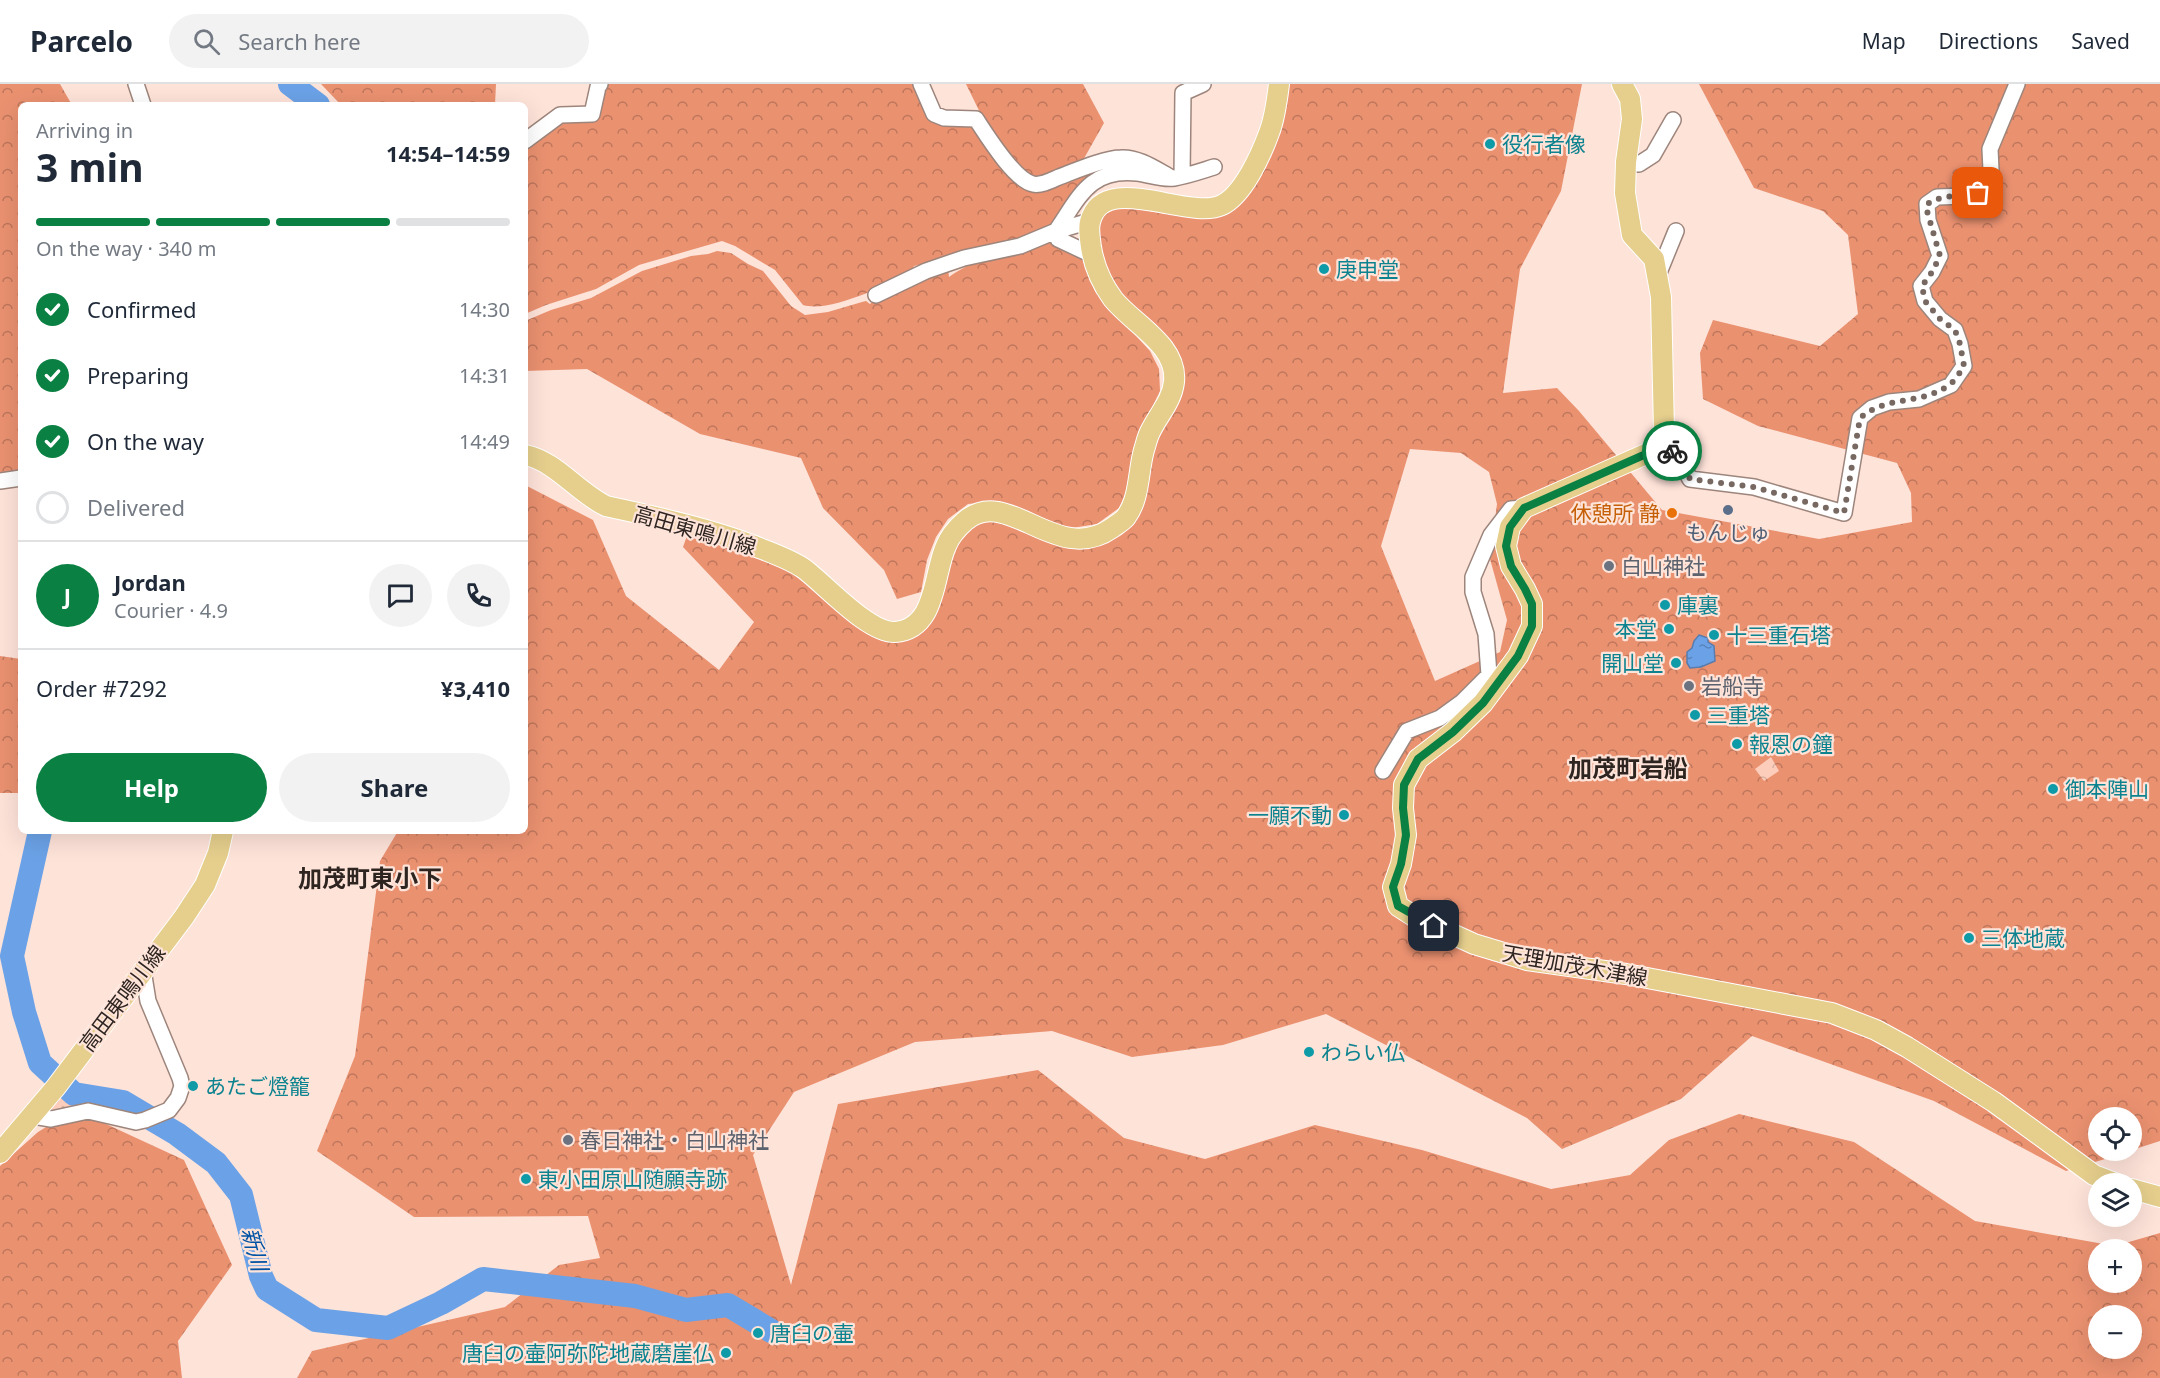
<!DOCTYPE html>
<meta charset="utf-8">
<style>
:root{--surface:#fff;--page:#f2f2f3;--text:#1f2937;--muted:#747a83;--line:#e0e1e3;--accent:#0b8043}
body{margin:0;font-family:"Noto Sans","Noto Sans JP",sans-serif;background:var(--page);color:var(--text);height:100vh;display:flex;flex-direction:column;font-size:22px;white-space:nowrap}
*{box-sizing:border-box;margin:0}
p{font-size:20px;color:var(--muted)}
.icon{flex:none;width:33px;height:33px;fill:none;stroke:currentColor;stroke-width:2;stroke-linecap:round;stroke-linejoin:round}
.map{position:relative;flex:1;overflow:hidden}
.details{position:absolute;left:18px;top:18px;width:510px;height:732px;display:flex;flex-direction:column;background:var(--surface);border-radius:9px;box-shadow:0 6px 24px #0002}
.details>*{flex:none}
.buttons{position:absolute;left:2088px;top:1023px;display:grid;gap:12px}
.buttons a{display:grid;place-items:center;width:54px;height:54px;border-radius:50%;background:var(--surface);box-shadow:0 6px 24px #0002;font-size:30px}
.pin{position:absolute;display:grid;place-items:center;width:51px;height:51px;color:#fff;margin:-26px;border-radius:12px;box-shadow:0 3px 9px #0006}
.courier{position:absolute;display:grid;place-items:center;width:60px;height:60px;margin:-30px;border:4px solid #0b8043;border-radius:50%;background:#fff;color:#222;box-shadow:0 2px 8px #0007}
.summary em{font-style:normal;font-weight:700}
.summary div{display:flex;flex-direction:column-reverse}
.summary{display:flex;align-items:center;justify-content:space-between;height:102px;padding:0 18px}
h1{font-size:39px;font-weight:700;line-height:45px}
.bar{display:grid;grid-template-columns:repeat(4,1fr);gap:9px 6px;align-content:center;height:72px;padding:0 18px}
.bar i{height:8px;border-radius:4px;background:var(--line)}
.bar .current{background:var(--accent)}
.bar p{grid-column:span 4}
.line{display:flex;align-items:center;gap:15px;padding:0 18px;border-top:2px solid var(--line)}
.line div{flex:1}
.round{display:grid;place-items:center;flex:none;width:63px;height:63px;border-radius:32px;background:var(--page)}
ol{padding:0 18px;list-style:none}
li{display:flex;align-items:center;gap:18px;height:66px}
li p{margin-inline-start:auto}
li .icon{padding:6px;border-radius:50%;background:var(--accent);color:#fff;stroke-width:4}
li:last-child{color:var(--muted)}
li i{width:33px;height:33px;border:3px solid var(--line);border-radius:50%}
.button{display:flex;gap:12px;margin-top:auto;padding:12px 18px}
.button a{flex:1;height:69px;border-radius:36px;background:var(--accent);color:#fff;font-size:24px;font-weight:700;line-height:69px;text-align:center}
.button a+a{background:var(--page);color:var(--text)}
header{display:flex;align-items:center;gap:36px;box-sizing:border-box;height:84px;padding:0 30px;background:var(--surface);border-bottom:2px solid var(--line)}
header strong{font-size:28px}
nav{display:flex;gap:33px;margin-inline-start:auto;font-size:21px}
.search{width:420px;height:54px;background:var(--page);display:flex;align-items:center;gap:15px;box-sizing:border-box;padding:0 21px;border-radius:33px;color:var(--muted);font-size:22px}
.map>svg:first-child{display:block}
.grass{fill:url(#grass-dots)}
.forest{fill:url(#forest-crowns);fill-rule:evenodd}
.park{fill:url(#park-crowns)}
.water{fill:url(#water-ripples);stroke:#597cac;stroke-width:1.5}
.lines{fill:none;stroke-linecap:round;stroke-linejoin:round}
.river{stroke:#6ba2e7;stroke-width:24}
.minor-casing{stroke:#9d857c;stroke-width:18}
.major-casing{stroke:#fff;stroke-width:22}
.minor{stroke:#fff;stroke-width:15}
.major{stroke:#e6cf8d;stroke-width:20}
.done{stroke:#776861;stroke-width:6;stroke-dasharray:0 10.8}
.route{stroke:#0b8043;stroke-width:8}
.culture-dot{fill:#0f9aa8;stroke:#fee3d9;stroke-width:2}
.service-dot{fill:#5c6f8a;stroke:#fee3d9;stroke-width:2}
.food-dot{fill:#e8710a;stroke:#fee3d9;stroke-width:2}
.worship-dot{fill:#6b7280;stroke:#fee3d9;stroke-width:2}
.labels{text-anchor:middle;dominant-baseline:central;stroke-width:4.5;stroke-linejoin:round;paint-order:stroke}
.culture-label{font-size:21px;fill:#0d838f;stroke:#fee3d9;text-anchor:start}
.food-label{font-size:21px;fill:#c56008;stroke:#fee3d9;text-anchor:end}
.street-label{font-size:21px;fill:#2e2521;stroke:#fee3d9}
.service-label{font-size:21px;fill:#4e5e75;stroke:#fee3d9}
.worship-label{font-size:21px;fill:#5b616d;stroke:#fee3d9;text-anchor:start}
.water-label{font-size:22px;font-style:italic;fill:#0053a4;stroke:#fee3d9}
.quarter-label{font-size:24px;font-weight:bold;fill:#2e2521;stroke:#fee3d9}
</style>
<header>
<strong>Parcelo</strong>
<div class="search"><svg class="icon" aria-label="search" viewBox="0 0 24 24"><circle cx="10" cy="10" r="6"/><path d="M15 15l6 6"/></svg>Search here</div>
<nav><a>Map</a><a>Directions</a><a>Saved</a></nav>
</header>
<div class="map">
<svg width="2160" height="1294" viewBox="0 0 2160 1294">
<defs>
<pattern id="grass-dots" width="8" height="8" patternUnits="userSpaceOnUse" patternTransform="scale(1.5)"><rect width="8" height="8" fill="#fdcdbb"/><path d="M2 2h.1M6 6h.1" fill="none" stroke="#d9b0a0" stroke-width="1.8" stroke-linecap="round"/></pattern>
<pattern id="forest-crowns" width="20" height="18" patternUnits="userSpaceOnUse" patternTransform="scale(1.5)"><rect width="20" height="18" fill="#ea9170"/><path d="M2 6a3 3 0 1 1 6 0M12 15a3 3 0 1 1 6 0" fill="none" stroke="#be765c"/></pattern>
<pattern id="park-crowns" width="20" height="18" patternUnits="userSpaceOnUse" patternTransform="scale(1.5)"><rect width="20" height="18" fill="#fdcdbb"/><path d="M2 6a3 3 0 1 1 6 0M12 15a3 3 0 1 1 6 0" fill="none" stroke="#d9b0a0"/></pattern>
<pattern id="water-ripples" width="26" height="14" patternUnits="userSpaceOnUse" patternTransform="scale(1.5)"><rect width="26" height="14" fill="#6ba2e7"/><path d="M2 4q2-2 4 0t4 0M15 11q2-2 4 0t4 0" fill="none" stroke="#5884bb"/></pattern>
</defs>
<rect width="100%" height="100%" fill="#fee3d9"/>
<!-- grass -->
<path class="grass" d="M69,996c18,12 71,3 78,31l-102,3z"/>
<!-- forest -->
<path class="forest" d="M0,0h60l12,21h-51v379l-21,3z
M321,0h175l-1,21h-154z
M605,0h309l19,37 38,4 51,59 92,-20h16l-16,4 -60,58 -54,20 -86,20 -3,7c-26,12 -80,40 -108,32l-28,-35 -40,-24 -13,-5 -83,24 -43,24 -50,16 -21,9v-169l37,-26 27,2 11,-7 2,-26z
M966,0h117l21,39 -22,39 -41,16h-10l-39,-41z
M1288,0h294l-21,107 -41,78 -17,124 54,-5 22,23 83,99 157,29 93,-17 -1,-29 -14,-30 -139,-37 -55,-27 -3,-46 13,-33 107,26 38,-32 -10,-79 -25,-24 -69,-23 -55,-104h461v1057l-28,9v-32h-34v32l33,1 -65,20 -132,-70 -182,-65 -71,63 -119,50 -35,-31 -201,-104 -103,31 -91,12 -80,-26 -137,11 -121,50 -41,63 38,130 47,-181 200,-34 86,68 81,21 110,-34 107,25 129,39 79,-14 39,-35 70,-26 115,28 121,79 140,25 45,-13v145h-1863l15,-27 193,-44 54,-42 41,-7 -12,-42 -174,1 -97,-66 38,-95 25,-195 18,-30h127v-346l68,35 33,76 93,74 35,-48 -71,-75 5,-14c29,7 86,27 110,43 27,19 59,59 92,65 5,1 12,-2 17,-3 50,-15 28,-87 67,-113 37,-25 83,52 144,9 4,-3 11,-6 15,-10 12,-14 14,-50 19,-68 5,-19 14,-37 22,-55 3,-6 9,-14 10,-22 3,-34 -40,-60 -61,-83 -11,-13 -20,-31 -23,-48 -1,-7 -3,-16 -1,-23 2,-9 11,-17 20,-19 10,-1 21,3 30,5 15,3 63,10 76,3 6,-3 15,-8 19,-14 19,-24 34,-85 44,-116zM1410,365l51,4 28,19 8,32 -7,55 17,61 -7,32 -65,29 -54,-135zM2098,1166h34v32h-34zM2098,1232h34v32h-34z
M1047,154l33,16 15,37 55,60 9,18 1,22 -23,48 -12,56 -6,13 -22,16 -25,4 -16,-4 -57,-23 -31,3 -20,15 -12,18 -9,23 -6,32 -24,7 -13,-29 -61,-62 -22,-50 -101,-24 -113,-65 -62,2v-50l26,-11 40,-12 51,-27 49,-15 17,-2 9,-3 14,2 17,11 15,7 28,35 14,9 23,-3 34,-10 4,-1 4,3 8,-7 70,-30 1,10c28,-20 65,-28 98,-39z
M0,572l21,3v134h-21z
M93,1034l91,42 48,105 -54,76 4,37h-182v-212l38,-34 18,-11z"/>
<!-- park -->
<path class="park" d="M1771,673l8,14 -15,10 -9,-12z"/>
<!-- water -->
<path class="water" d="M1699,551l9,3v4l6,4 1,15 -14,6 -11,1 -3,-5v-11l5,-4 2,-7z"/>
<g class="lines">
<!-- river -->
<path class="river" d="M290,0l28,21
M40,747l-28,125 12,56 16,51 34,31 49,8 54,32 39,29 25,32 20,81 6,13 49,31 72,8 53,-25 42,-24 152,17 51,14 42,-5 45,27"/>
<defs>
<path id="minor" d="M136,0l7,21
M921,0l13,30 10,4 32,1c10,15 38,61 57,65 8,2 19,-4 26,-7 16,-6 46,-19 62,-19 18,-1 36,12 51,20
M525,57l35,-26 32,-1 6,-27 2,-3
M1626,78l13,2 14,-9 20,-35
M1182,92l1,-83 20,-9
M1092,171l-34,-16 -2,-8c23,-33 33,-63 81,-58 11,1 25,7 37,5 13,-2 27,-7 40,-11
M1658,191l18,-44
M876,211l50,-24 38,-13 56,-12 36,-15 34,-10
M1662,357l18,19 10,19 64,8 90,26 16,-95 12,-10 17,-6 30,-3 32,-14 13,-19 -4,-22 -5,-14 -15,-11 -15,-18 -4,-15 11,-14 8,-16 -12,-36 -1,-16 10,-7 28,-1 13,-3 9,-8 4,-15 -1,-21 27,-65
M0,397l21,-3
M1383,687l24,-40 33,-13 22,-16 27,-27 -3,-41 -13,-42v-15l18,-42 20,-26 13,-1
M33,1032l18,3 37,-8 48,11 9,-2 24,-10 9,-12 4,-12 -2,-8 -32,-77 -5,-31"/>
<path id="major" d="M1622,0l8,15 2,20 -6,43 -1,31 7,42 22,24 7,38 3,134 -2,10 -7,9 -131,58 -14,19 -4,19 5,20 14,23 7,15v22l-14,30 -35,47 -30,29 -35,27 -14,26 -1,23 3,27 -5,29 -8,23 5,19 17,11 59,27 53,16 99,14 206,39 44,17 31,17 87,55 100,73 23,9
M525,371c31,6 53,38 81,51 49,11 98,21 146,39 17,7 36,13 51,23 22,16 65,65 92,64 42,-3 38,-58 51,-86 4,-10 11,-18 19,-25 43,-37 91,46 147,7 4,-3 11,-7 14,-11 14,-19 12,-46 18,-67 2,-6 3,-12 6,-18 8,-17 22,-31 24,-50 4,-37 -41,-58 -61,-83 -11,-15 -19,-33 -22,-52 -1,-8 -3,-17 -1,-25 13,-52 98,-1 132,-17 21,-10 39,-50 47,-72 6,-15 8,-33 10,-49
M0,1069l56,-66 128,-170 21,-32 13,-32 5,-22
M2132,1105l28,8"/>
</defs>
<!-- minor casing -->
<use href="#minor" class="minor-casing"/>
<!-- major casing -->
<use href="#major" class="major-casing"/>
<!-- minor -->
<use href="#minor" class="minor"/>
<!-- major -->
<use href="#major" class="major"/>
</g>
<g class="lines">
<!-- done -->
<path class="done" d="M1672,367l8,9 10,19 64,8 90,26 16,-95c29,-24 60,-12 89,-33 6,-4 11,-13 15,-19l-4,-22 -5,-14 -15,-11 -15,-18 -3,-15 10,-14 8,-16 -13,-45v-7c16,-10 33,-7 51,-11"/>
<!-- route -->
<path class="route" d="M1434,842l-36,-20 -5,-19 8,-23 5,-29 -3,-27 1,-23 14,-26 35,-27 30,-29 35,-47 14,-30v-22l-7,-15 -14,-23 -5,-20 4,-19 14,-19 131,-58 7,-9 10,10"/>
</g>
<!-- markers -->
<g class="culture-dot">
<circle cx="1490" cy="60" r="6"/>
<circle cx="1324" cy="185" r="6"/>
<circle cx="1665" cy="521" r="6"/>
<circle cx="1669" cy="545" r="6"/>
<circle cx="1714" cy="551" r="6"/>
<circle cx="1676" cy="579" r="6"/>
<circle cx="1695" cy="631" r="6"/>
<circle cx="1737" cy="660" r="6"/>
<circle cx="2053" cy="705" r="6"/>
<circle cx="1344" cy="731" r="6"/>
<circle cx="1969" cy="854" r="6"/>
<circle cx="1309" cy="968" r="6"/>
<circle cx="193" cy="1002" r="6"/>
<circle cx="526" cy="1095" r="6"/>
<circle cx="758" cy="1249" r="6"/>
<circle cx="726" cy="1269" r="6"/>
</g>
<circle class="service-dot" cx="1728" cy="426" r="6"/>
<circle class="food-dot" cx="1672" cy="429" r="6"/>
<g class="worship-dot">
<circle cx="1609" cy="482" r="6"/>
<circle cx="1689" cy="602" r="6"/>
<circle cx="568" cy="1056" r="6"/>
</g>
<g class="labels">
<!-- culture labels -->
<g class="culture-label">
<text x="1502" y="60">役行者像</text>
<text x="1336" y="185">庚申堂</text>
<text x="1677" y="521">庫裏</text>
<text x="1657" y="545" text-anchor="end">本堂</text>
<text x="1726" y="551">十三重石塔</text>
<text x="1664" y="579" text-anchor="end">開山堂</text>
<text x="1707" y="631">三重塔</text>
<text x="1749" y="660">報恩の鐘</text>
<text x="2065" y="705">御本陣山</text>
<text x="1332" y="731" text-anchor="end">一願不動</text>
<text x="1981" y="854">三体地蔵</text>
<text x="1321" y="968">わらい仏</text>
<text x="205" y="1002">あたご燈籠</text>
<text x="538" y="1095">東小田原山随願寺跡</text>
<text x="770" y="1249">唐臼の壷</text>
<text x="714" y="1269" text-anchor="end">唐臼の壷阿弥陀地蔵磨崖仏</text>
</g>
<!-- food labels -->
<g class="food-label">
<text x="1660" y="429">休憩所 静</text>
</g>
<!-- street labels -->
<g class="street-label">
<text transform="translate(695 446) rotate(16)">高田東鳴川線</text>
<text transform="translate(1575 881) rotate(10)">天理加茂木津線</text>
<text transform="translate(122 914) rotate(-53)">高田東鳴川線</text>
</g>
<!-- service labels -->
<g class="service-label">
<text x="1728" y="448">もんじゅ</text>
</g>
<!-- worship labels -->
<g class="worship-label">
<text x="1621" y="482">白山神社</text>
<text x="1701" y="602">岩船寺</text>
<text x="580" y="1056">春日神社・白山神社</text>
</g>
<!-- water labels -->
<g class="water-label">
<text transform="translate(256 1165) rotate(75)">新川</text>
</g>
<!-- quarter labels -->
<g class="quarter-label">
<text x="1628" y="683">加茂町岩船</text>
<text x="370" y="793">加茂町東小下</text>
</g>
</g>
</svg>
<div class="buttons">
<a><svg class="icon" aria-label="locate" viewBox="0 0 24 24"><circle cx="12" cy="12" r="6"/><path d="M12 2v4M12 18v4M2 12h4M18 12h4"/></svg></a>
<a><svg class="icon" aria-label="layers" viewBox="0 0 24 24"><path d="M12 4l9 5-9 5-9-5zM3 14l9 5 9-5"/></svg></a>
<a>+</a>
<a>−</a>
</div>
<div class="pin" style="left:1978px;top:109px;background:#ea580c"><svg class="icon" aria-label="bag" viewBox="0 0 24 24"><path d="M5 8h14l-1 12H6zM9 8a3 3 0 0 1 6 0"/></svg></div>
<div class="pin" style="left:1434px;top:842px;background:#1f2937"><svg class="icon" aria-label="home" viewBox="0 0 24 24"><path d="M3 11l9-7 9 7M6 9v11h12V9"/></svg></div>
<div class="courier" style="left:1672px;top:367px"><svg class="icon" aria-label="bike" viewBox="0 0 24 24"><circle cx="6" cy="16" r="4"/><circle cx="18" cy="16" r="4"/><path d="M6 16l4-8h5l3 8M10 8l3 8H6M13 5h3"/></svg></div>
<section class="details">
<div class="summary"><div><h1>3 min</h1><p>Arriving in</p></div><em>14:54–14:59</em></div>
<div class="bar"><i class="current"></i><i class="current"></i><i class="current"></i><i></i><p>On the way · 340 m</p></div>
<ol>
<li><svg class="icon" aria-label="check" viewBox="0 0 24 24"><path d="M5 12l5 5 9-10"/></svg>Confirmed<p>14:30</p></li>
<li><svg class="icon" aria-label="check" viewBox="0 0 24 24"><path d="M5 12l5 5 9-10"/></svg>Preparing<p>14:31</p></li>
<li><svg class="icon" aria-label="check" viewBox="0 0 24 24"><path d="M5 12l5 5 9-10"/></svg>On the way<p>14:49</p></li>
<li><i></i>Delivered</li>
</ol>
<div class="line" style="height:108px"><b class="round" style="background:var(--accent);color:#fff">J</b><div><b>Jordan</b><p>Courier · 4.9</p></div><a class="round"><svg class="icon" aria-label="chat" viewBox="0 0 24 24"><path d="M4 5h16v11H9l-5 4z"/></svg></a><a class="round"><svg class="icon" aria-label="phone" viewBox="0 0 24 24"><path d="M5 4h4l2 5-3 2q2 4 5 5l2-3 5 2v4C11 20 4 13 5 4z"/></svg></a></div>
<div class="line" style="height:78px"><div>Order #7292</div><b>¥3,410</b></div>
<div class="button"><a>Help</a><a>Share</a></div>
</section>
</div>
